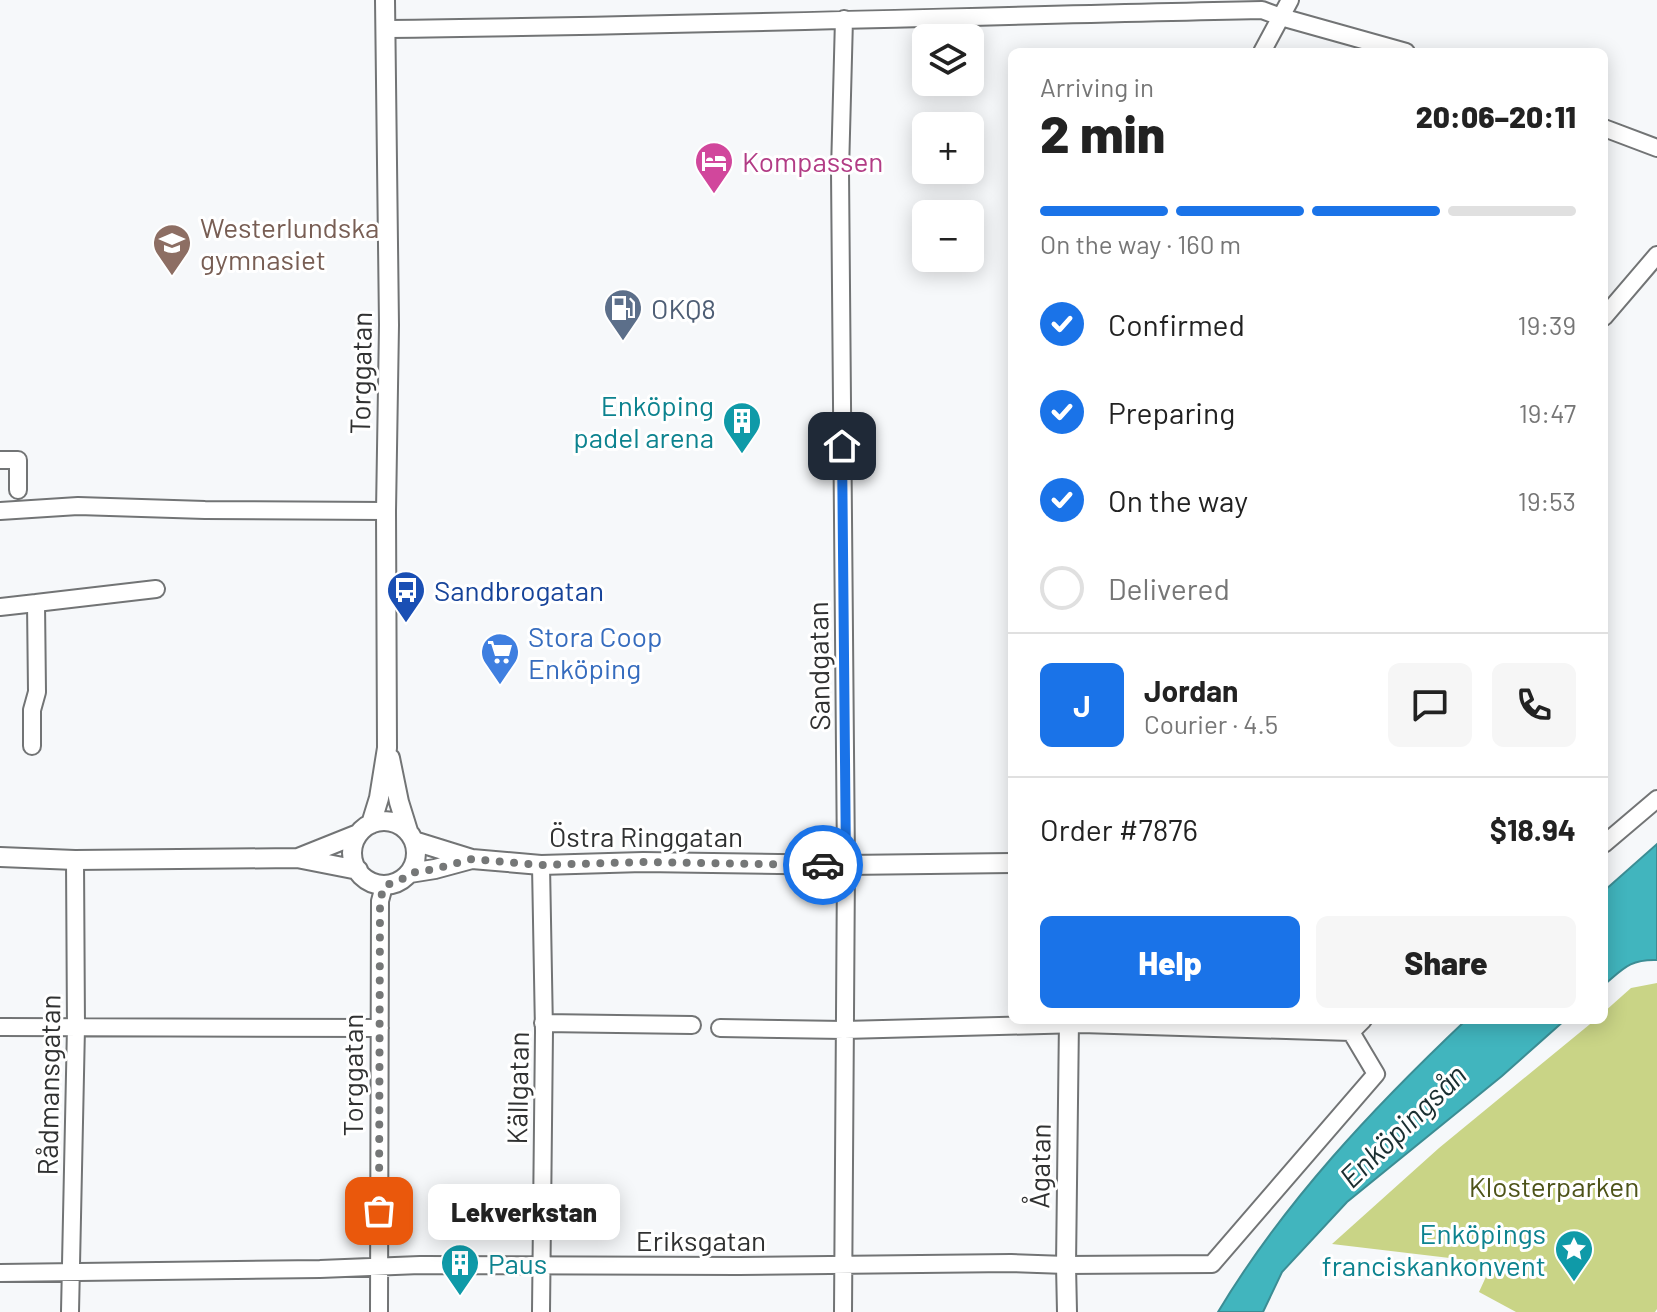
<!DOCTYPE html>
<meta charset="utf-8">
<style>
:root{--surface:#fff;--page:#f6f6f6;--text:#222;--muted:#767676;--line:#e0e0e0;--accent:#1a73e8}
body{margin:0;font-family:Barlow,sans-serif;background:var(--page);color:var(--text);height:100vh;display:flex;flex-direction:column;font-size:30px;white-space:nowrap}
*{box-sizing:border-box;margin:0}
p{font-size:26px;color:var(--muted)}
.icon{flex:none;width:44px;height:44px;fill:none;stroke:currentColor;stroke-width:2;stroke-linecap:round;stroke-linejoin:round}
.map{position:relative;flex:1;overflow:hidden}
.side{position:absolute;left:1008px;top:48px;width:600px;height:976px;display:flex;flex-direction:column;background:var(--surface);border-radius:12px;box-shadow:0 4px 20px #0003}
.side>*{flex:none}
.buttons{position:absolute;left:912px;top:24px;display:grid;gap:16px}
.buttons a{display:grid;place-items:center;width:72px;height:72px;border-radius:12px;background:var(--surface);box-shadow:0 4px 20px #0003;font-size:40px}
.pin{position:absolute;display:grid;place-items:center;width:68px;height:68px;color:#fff;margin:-34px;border-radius:16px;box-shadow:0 4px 12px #0006}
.courier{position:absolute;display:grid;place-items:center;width:80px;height:80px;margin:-40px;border:6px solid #1a73e8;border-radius:50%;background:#fff;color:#222;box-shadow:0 2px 10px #0007}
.bubble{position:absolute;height:56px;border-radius:12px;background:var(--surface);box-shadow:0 4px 20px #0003;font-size:26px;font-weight:800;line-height:56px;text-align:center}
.overview em{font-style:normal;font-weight:800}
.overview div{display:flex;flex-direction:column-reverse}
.overview{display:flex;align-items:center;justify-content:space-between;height:136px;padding:0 32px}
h1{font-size:52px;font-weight:800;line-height:60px}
.bar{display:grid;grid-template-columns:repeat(4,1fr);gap:12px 8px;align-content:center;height:96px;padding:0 32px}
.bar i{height:10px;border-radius:6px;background:var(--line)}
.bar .on{background:var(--accent)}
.bar p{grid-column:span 4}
.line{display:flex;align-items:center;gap:20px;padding:0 32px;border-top:2px solid var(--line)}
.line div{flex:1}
.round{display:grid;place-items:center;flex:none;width:84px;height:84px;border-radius:12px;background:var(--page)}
ol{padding:0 32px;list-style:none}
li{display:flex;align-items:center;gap:24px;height:88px}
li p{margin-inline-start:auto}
li .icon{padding:8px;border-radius:50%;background:var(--accent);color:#fff;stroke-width:4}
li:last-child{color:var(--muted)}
li i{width:44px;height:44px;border:4px solid var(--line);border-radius:50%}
.primary-button{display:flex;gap:16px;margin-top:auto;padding:16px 32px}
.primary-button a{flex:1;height:92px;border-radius:12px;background:var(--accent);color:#fff;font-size:32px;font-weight:800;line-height:92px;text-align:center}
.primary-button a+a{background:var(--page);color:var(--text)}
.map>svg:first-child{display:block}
.green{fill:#c9d486}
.water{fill:#41b5be;stroke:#3c8d94;stroke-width:2}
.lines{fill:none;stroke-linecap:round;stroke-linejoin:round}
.minor-casing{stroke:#727475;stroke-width:20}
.tertiary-casing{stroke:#727475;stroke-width:22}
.minor{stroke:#fff;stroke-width:16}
.tertiary{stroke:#fff;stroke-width:18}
.done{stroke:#757777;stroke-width:8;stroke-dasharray:0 14.4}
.route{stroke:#1a73e8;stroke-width:10}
.labels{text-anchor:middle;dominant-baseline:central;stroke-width:6;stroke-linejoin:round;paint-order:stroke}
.hotel-label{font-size:28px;fill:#b23c85;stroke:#fff;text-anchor:start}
.education-label{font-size:28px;fill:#785e54;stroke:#fff;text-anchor:start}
.service-label{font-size:28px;fill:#4e5e75;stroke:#fff;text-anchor:start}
.street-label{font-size:28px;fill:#303131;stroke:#fff}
.culture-label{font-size:28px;fill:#0d838f;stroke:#fff;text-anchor:end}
.transit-label{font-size:28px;fill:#164399;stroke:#fff;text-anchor:start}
.shop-label{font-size:28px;fill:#366cbe;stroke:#fff;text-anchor:start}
.park-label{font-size:28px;fill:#4d5319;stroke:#fff}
.water-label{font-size:30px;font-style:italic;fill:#1a2e30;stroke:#fff}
</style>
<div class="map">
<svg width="1657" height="1312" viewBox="0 0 1657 1312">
<rect width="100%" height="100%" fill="#f6f8fa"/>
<!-- green -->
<path class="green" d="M1657,983v326l-2,3h-139l-37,-20 11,-24 -32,-9 -126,-15 107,-96 156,-128h9v-8l27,-24z"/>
<!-- water -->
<path class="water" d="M1657,844v116c-27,-1 -34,9 -53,25v-94z
M1466,1020h99l-63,56 -155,126 -65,70 -19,40h-45c66,-110 155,-204 248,-292z"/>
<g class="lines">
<defs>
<path id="minor" d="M387,29c291,-3 583,-13 875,-19l19,7 125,35
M1262,52l28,-52
M1604,128l53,20
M1604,317l53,-62
M0,460h18v30
M0,511l78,-5 127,4 181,1
M36,603l120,-14
M0,607l36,-4 1,89 -5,18v36
M1604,844l53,-45
M541,865l3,166 -3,281
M543,1023l149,2
M0,1027l380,1
M1351,1032l12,-12
M0,1273l320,-4 100,-4 319,1 272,-3 55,2 146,-1 164,-190 -25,-42 -270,-8 -237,6 -124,-2
M70,1312l6,-285 -1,-167
M379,1312l1,-411 4,-15
M843,1312l3,-447 -6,-694 4,-152"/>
<path id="tertiary" d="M390,758l9,44 9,29
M352 853a32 32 0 1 1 64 0a32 32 0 1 1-64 0Z
M371,824l8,-26 8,-50 -1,-237 3,-186 -4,-325
M414,841l58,18 69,6 102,-3 203,3 166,-2
M0,857l75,3 222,-2 61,12
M298,858l60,-24
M410,873l25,-4 37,-10
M1067,1312l-1,-47 3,-245"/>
</defs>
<!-- minor casing -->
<use href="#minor" class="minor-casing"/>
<!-- tertiary casing -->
<use href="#tertiary" class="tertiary-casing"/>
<!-- minor -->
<use href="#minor" class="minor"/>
<!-- tertiary -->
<use href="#tertiary" class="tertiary"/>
</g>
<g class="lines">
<!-- done -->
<path class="done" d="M379,1211l1,-310 4,-15 17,-6 9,-7 25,-4 37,-10 69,6 102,-3 180,3"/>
<!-- route -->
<path class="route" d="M823,865h23l-4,-419"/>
</g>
<!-- icons -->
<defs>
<symbol id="hotel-pin" viewBox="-11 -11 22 30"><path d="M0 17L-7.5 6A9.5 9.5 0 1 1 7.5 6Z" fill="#d1479c" stroke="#fff"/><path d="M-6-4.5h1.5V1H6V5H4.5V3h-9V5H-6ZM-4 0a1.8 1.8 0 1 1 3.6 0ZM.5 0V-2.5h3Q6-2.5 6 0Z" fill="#fff"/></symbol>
<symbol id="school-pin" viewBox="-11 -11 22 30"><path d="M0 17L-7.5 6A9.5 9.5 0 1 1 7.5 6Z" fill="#8d6e63" stroke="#fff"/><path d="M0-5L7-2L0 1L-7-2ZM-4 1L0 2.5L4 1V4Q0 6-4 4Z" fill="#fff"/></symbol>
<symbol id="fuel-pin" viewBox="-11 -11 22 30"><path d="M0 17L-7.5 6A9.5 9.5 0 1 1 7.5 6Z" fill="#5c6f8a" stroke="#fff"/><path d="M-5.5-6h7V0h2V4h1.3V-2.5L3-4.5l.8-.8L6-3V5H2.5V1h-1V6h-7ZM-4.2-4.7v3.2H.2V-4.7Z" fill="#fff"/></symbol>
<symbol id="building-pin" viewBox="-11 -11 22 30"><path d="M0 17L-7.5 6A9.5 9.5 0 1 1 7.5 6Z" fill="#0f9aa8" stroke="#fff"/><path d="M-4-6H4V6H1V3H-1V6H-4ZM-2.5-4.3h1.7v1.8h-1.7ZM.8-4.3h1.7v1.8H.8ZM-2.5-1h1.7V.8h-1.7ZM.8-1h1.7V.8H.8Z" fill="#fff"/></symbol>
<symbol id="bus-pin" viewBox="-11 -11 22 30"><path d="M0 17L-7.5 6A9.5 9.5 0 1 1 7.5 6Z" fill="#1a4fb4" stroke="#fff"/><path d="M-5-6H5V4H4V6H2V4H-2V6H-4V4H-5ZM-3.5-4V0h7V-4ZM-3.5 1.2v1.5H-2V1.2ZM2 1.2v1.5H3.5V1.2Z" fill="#fff"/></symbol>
<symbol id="supermarket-pin" viewBox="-11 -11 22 30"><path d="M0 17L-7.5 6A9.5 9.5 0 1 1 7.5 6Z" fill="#3f7fe0" stroke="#fff"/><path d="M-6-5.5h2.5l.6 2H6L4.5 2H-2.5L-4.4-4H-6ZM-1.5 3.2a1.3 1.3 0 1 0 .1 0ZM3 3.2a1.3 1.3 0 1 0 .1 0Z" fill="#fff"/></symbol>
<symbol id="sight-pin" viewBox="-11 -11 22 30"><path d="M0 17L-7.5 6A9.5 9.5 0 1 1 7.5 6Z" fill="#0f9aa8" stroke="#fff"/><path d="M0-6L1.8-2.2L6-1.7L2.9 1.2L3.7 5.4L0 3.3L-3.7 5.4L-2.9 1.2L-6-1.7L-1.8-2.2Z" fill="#fff"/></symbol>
</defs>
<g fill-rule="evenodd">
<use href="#hotel-pin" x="692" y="139" width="44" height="60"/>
<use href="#school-pin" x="150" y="221" width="44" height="60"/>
<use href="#fuel-pin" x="601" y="286" width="44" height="60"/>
<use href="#building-pin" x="720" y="399" width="44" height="60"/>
<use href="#bus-pin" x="384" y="568" width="44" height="60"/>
<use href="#supermarket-pin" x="478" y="630" width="44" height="60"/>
<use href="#sight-pin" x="1552" y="1227" width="44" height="60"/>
<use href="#building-pin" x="438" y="1241" width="44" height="60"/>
</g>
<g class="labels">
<!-- hotel labels -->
<g class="hotel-label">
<text x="742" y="161">Kompassen</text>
</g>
<!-- education labels -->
<g class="education-label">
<text x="200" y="227">Westerlundska<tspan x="200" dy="32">gymnasiet</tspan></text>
</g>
<!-- service labels -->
<g class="service-label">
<text x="651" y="308">OKQ8</text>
</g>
<!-- street labels -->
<g class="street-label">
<text transform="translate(360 373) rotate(-89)">Torggatan</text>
<text transform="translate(818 666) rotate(-91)">Sandgatan</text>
<text x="646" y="836">Östra Ringgatan</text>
<text transform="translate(352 1075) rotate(-90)">Torggatan</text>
<text transform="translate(48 1085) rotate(-89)">Rådmansgatan</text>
<text transform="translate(517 1088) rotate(-89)">Källgatan</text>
<text transform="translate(1039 1166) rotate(-89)">Ågatan</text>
<text x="701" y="1240">Eriksgatan</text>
</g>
<!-- culture labels -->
<g class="culture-label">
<text x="714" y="405">Enköping<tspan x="714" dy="32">padel arena</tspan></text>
<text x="1546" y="1233">Enköpings<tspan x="1546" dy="32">franciskankonvent</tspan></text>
<text x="488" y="1263" text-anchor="start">Paus</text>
</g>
<!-- transit labels -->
<g class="transit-label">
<text x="434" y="590">Sandbrogatan</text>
</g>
<!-- shop labels -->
<g class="shop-label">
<text x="528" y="636">Stora Coop<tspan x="528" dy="32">Enköping</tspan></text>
</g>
<!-- park labels -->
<g class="park-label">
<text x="1554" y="1186">Klosterparken</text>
</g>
<!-- water labels -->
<g class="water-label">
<text transform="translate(1402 1125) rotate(-44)">Enköpingsån</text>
</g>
</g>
</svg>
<div class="buttons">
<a><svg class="icon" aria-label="layers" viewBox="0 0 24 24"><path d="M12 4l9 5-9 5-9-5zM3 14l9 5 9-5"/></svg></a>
<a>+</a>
<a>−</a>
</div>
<div class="pin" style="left:379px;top:1211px;background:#ea580c"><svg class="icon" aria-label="bag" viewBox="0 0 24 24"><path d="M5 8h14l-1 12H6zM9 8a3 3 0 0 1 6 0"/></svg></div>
<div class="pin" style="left:842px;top:446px;background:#1f2937"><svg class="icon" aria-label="home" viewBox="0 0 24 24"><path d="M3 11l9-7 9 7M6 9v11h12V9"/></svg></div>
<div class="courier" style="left:823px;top:865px"><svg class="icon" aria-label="car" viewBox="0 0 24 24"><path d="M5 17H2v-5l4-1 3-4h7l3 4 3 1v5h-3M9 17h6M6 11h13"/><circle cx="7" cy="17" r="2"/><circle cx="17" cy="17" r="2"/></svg></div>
<div class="bubble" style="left:428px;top:1184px;width:192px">Lekverkstan</div>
<section class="side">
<div class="overview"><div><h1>2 min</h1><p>Arriving in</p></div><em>20:06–20:11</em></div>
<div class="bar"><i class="on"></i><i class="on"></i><i class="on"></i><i></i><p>On the way · 160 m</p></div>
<ol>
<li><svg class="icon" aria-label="check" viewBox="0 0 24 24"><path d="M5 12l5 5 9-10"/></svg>Confirmed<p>19:39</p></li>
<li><svg class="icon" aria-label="check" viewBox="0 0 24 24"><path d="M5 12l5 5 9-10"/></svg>Preparing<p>19:47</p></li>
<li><svg class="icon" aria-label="check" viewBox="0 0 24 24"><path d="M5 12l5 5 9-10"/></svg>On the way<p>19:53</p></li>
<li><i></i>Delivered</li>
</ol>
<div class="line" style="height:144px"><b class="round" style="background:var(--accent);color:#fff">J</b><div><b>Jordan</b><p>Courier · 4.5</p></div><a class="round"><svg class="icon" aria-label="chat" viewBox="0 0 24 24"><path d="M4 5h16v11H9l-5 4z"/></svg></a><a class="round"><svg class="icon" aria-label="phone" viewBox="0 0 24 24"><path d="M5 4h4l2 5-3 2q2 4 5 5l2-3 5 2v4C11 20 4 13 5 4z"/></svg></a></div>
<div class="line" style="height:104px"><div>Order #7876</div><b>$18.94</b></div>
<div class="primary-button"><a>Help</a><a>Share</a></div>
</section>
</div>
